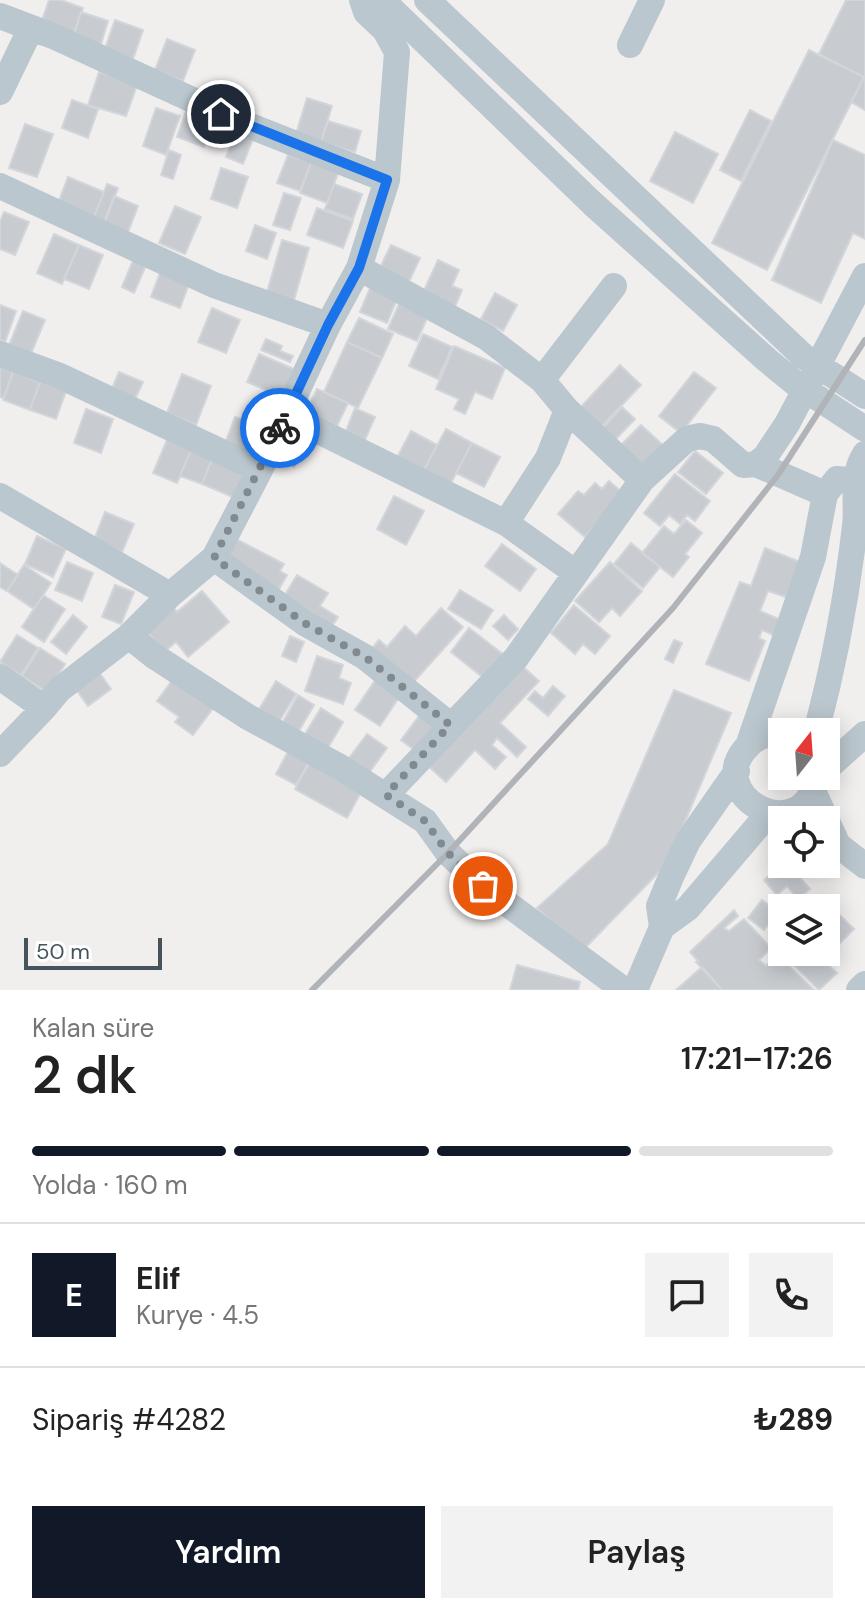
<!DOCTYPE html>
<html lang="tr">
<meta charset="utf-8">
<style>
:root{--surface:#fff;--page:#f2f2f2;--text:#222;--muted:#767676;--line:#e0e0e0;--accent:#111827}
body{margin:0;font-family:"DM Sans",sans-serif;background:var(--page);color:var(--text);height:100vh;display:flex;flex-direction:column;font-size:30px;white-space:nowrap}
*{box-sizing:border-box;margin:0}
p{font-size:26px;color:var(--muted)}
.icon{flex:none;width:44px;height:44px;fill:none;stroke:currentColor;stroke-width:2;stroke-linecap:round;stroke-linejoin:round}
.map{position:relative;height:990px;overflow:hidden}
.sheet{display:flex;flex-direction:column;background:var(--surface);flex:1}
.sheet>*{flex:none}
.needle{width:52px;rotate:17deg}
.controls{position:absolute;left:768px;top:718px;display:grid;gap:16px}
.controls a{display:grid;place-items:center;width:72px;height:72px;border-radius:0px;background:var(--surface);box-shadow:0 4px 20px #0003;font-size:40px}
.scale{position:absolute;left:24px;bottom:20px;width:138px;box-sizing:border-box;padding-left:8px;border:4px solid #45545c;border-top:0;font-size:22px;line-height:28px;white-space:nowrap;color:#45545c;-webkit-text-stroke:6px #fff;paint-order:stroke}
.pin{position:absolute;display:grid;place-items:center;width:68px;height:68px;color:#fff;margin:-34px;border:4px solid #fff;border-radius:50%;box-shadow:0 2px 8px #0007}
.courier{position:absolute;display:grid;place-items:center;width:80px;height:80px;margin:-40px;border:6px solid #1a73e8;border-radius:50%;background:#fff;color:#222;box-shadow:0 2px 10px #0007}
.summary em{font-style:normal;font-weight:600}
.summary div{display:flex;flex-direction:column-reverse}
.summary{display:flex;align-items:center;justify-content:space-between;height:136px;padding:0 32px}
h1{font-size:52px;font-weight:600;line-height:60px}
.bar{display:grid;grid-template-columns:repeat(4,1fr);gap:12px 8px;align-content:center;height:96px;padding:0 32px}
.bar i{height:10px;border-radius:6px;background:var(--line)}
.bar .on{background:var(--accent)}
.bar p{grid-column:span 4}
.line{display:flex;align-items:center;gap:20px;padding:0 32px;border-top:2px solid var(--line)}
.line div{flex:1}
.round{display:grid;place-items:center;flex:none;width:84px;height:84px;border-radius:0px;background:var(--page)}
.cta{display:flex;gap:16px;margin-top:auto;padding:16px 32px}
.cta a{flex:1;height:92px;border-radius:0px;background:var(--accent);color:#fff;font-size:32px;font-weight:600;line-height:92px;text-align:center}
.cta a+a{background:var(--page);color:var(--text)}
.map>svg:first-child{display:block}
.building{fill:#c8ccd1;stroke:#d2d5da;stroke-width:2}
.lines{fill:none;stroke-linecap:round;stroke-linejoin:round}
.minor{stroke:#bbc7ce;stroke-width:26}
.rail{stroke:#b0b4b9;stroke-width:6}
.done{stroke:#818a8f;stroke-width:8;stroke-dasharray:0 14.4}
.route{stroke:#1a73e8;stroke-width:10}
</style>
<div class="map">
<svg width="865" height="990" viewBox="0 0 865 990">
<rect width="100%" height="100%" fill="#f1eeee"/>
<!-- building -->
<path class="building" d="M49,0h12l22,8 -10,27 -32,-11z
M846,0h19v110l-14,-8 13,-25 -45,-23z
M81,12l27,9 -8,26 -27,-9z
M115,20l28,10 -10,29 -28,-10z
M167,39l28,11 -12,31 -28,-11z
M809,50l55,27 -97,193 -55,-27z
M99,72l38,13 -11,31 -38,-11z
M307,98l25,8 -11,36 -25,-8z
M72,100l26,9 -10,29 -26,-10z
M156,108l24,8 -14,39 -23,-9z
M187,109l27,9 -10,29 -27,-10z
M750,110l21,11 -30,60 -21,-11z
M328,121l33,10 -6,21 -34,-10z
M25,124l28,10 -16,43 -28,-9z
M237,129l17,7 -11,28 -17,-7z
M675,132l43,22 -25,49 -43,-22z
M833,140l32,15v84l-12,-6 -32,70 -49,-23z
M169,150l12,5 -8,24 -12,-4z
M288,155l23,8 -11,28 -23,-8z
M311,163l27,10 -11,30 -27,-10z
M221,168l27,9 -11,31 -26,-9z
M68,177l36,15 -11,28 -36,-14z
M107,184l11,4 -14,36 -11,-4z
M334,184l28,10 -9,25 -28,-10z
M284,193l17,5 -11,32 -17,-5z
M114,196l24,10 -11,29 -24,-10z
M175,206l26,11 -16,37 -26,-11z
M317,208l36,13 -10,27 -36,-13z
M4,212l25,10 -14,33 -15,-6v-27z
M255,225l21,8 -9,26 -21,-8z
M54,234l25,11 -17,39 -25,-11z
M282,240l27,8 -15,52 -27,-8z
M79,245l24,10 -14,34 -25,-10z
M391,245l29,13 -13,28 -29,-14z
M134,258l13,5 -13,30 -12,-6z
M438,260l21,10 -7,16 10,4 -8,19 -32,-14z
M161,270l29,11 -10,27 -29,-11z
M370,288l27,11 -10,24 -27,-11z
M495,293l22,12 -14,26 -22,-12z
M399,304l29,12 -11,25 -29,-12z
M0,305l16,6 -11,31 -5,-2z
M212,308l28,12 -14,33 -28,-11z
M23,311l22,9 -15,36 -22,-8z
M359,318l34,16 -11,24 -35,-16z
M423,334l29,13 -14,32 -29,-13z
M266,339l16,7 -2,5 13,5 -3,6 -29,-12z
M347,342l35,16 -24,50 -34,-16z
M454,346l51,22 -13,31 -17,-7 -10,22 -11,-5 5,-10 -23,-10z
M259,354l35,15 -12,28 -35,-15z
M620,365l21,20 -40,42 -21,-19z
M0,367l13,5 -9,26 -4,-1z
M13,372l27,10 -10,28 -27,-10z
M119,372l24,10 -9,19 -23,-10z
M694,372l22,16 -35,45 -22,-17z
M182,374l29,12 -15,39 -29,-12z
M40,382l26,9 -10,28 -26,-9z
M317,389l31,14 -11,23 -31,-14z
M622,407l13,12 -20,21 -13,-11z
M355,408l20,9 -10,23 -19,-9z
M86,409l27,10 -12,34 -27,-10z
M235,417l32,11 -11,30 -32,-12z
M287,425l23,12 -16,30 -23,-12z
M641,425l23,21 -19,21 -24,-22z
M446,429l26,14 -21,40 -27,-13z
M411,431l26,14 -18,34 -26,-14z
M167,440l24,10 -14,33 -24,-10z
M472,443l28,14 -16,30 -28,-14z
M191,450l21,9 -10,25 -22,-8z
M695,451l28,22 -17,21 -28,-22z
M212,459l33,13 -10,26 -33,-14z
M675,474l35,27 -15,20 -8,-6 -7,9 -11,-9 -9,11 -16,-13z
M609,481l15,13 -39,43 -27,-23 20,-23 6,4 11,-12 7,6z
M394,496l30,15 -18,34 -29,-16z
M105,512l29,12 -12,28 -28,-12z
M686,520l16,13 -17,21 4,3 -16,20 -31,-24 22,-27 10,8z
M37,536l29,13 -13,28 -28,-13z
M234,538l50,26 -4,7 7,4 -12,21 -53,-38z
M631,543l29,24 -17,21 -29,-24z
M502,544l34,25 -16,22 -35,-25z
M765,548l35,14 -14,35 -18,-6 -8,20 21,9 -6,16 -13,-6 -3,8 6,3 -16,40 -43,-17 34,-82 11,4z
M67,562l26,11 -11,28 -27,-11z
M610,562l32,29 -22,25 -8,-8 -13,14 -24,-21z
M0,563l18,12 -11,16 -7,-4z
M24,565l27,18 -17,26 -27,-18z
M297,575l31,18 -8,13 18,11 -6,9 -49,-28z
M115,585l19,7 -13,32 -19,-7z
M460,590l33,20 -12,19 -33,-20z
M202,591l27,31 -41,35 -12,-15 -12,10 -23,-28 27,-23 9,11z
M43,595l22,14 -21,33 -22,-15z
M574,605l36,31 -15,18 -12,-10 -8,10 -24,-21z
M441,608l22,19 -53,59 -40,-35 9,-11 8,7 18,-21 11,10z
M73,615l14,12 -21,27 -15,-12z
M504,615l14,14 -10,11 -15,-14z
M469,628l35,27 -19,24 -34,-27z
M17,635l21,13 -17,27 -21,-13z
M290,636l14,6 -8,20 -14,-6z
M674,640l8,3 -9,20 -8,-4z
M40,648l25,16 -18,28 -25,-16z
M317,656l26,9 -4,13 12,5 -8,21 -38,-13z
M520,664l19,17 -39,42 26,24 -9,10 -20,-19 -5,7 14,12 -11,12 -20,-19 -29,32 -19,-17z
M96,668l15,21 -23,17 -15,-21z
M174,678l40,29 -21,28 -18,-13 4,-5 -22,-16z
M376,679l24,17 -20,30 -25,-16z
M276,681l20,13 -19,31 -20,-12z
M553,686l12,10 -17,20 -20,-17 7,-8 8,7z
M674,690l57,23 -64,151 -84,86 -46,-42 71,-64z
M298,695l16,10 -18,31 -16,-9z
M321,708l22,14 -18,31 -23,-14z
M422,712l19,15 -21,27 -19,-14z
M367,734l20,14 -21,29 -20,-15z
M290,748l20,12 -14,25 -20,-11z
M311,760l52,29 -16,29 -52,-29z
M782,864h6l22,25 -12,10 -11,-13 -10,9 -13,-15z
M823,899l31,30 -31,31 14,13 -18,17 -44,-43 7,-8v13h44v-44h-13z
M762,900l16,12 -14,18 -16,-12z
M734,910l4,6 -14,12 5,3 15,-12 27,29 -12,12 7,6 12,-11 36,35h-92l-26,-28 2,-1 -8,-9z
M517,965l63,17 -2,8h-68z
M702,967l20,23h-46z"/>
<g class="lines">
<!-- minor -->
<path class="minor" d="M382,0l211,204 174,156 28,23 70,46
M427,0l376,356 62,40
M0,16l53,20 192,88 142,56
M630,45l22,-45
M0,92l31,-64
M0,186l214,99 114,40
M359,268l127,69 56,43 25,30 75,70
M0,354l60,22 200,94
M542,380l72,-94
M567,410l-19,48 -42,65 70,50
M286,415l220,108
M756,464l69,30
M0,496l170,99 -41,41 -70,54 -15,18 -44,-31
M214,558l92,66 59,33 85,68
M170,595l44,-37 46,-88 68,-145 31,-57 28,-88 10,-128 -12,-22 -19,-18 -4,-12
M129,636l25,20 94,61 92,50 85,54 23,32 35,33 141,104
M816,732c18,-67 31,-137 39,-206 3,-25 -5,-48 10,-72
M782,734c-13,-1 -25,2 -34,12 -48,48 55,107 69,30
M748,746l65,-189 12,-63 12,-15 18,2
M0,754l44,-46
M826,769l39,-35
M813,791l25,54 -12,-7
M386,795l130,-137 126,-178 45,-41 13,-3 13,3 30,26 13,-1 9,-7 22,-33 78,-148
M838,845l27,21
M662,927l26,-19 81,-95
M635,990l27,-63 -3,-21 12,-29 17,-36 49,-70
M859,990l6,-6"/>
<!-- rail -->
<path class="rail" d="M312,990l136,-137 225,-245 105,-133 87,-135"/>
</g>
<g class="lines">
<!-- done -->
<path class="done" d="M280,428l-66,130 92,66 59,33 85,68 -64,70 39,26 23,32 35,33"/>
<!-- route -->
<path class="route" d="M221,114l166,66 -28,88 -31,57 -48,103"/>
</g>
</svg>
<div class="controls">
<a><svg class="needle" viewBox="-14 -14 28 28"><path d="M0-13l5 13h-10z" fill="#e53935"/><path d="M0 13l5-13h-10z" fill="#767676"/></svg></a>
<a><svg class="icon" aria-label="locate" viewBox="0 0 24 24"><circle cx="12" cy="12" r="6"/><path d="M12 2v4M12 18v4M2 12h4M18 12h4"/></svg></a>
<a><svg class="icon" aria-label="layers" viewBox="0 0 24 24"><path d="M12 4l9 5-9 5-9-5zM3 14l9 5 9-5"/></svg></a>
</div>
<div class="scale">50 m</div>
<div class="pin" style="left:483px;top:886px;background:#ea580c"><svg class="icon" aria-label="bag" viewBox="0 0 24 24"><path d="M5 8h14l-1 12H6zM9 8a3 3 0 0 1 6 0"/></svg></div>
<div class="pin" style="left:221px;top:114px;background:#1f2937"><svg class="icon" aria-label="home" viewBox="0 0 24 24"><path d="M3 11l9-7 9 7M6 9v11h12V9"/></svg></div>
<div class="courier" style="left:280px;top:428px"><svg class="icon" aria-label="bike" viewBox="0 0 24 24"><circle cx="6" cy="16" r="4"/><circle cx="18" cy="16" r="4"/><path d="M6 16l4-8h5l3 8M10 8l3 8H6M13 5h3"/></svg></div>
</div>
<section class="sheet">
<div class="summary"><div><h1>2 dk</h1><p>Kalan süre</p></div><em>17:21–17:26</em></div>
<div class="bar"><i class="on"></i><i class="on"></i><i class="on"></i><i></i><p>Yolda · 160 m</p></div>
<div class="line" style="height:144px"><b class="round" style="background:var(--accent);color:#fff">E</b><div><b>Elif</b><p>Kurye · 4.5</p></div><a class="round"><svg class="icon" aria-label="chat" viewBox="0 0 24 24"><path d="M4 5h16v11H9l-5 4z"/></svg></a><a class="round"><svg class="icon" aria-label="phone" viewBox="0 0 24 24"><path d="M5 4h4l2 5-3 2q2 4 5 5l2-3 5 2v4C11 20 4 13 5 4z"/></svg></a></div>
<div class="line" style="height:104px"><div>Sipariş #4282</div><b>₺289</b></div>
<div class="cta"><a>Yardım</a><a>Paylaş</a></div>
</section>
